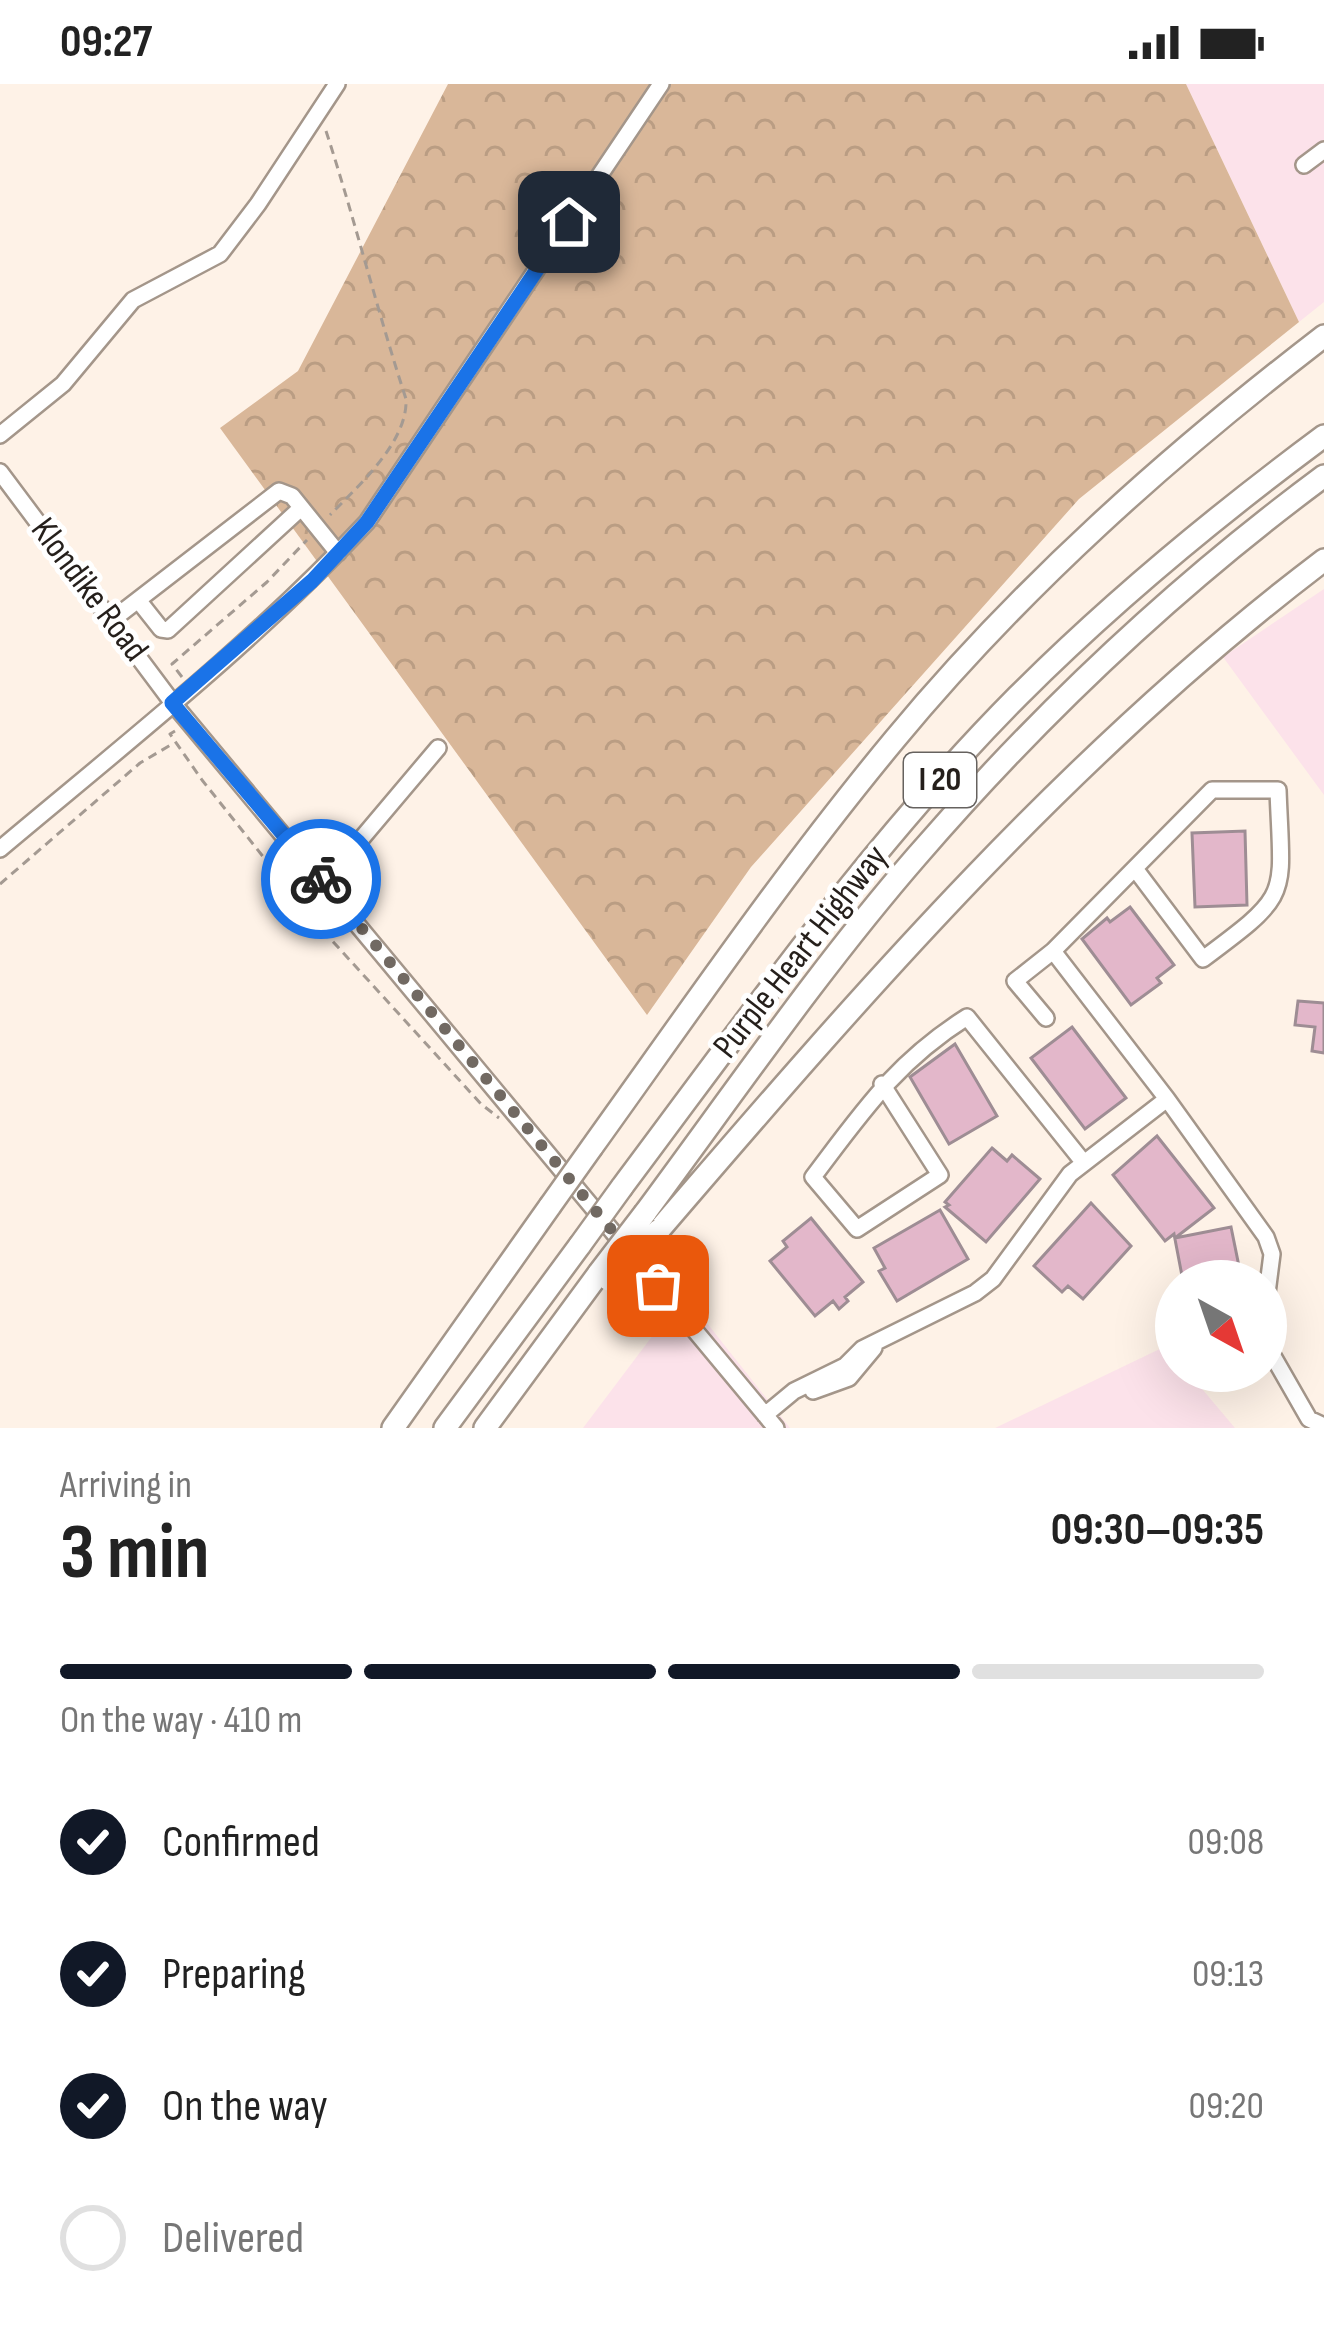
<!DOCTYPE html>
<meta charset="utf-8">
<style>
:root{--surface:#fff;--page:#f2f2f2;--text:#222;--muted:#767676;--line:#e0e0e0;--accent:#111827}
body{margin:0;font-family:"Sofia Sans Condensed",sans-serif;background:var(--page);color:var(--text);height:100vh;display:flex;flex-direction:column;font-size:45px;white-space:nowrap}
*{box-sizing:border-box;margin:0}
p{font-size:39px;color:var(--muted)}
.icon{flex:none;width:66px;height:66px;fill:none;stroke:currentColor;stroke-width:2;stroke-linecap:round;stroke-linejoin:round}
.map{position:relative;height:1344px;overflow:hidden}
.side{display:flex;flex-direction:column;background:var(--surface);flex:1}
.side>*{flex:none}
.needle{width:78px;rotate:140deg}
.tools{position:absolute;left:1155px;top:1176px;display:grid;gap:24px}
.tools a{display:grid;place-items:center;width:132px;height:132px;border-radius:50%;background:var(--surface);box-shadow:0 12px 48px #0002;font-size:60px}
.pin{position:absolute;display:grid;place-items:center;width:102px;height:102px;color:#fff;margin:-51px;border-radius:24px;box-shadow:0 6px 18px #0006}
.courier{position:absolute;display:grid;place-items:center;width:120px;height:120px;margin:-60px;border:9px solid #1a73e8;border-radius:50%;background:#fff;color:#222;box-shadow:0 3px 15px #0007}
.head em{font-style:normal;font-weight:700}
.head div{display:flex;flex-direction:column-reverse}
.head{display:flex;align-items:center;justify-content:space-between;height:204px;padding:0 60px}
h1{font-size:78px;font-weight:700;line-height:90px}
.bar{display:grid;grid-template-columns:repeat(4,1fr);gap:18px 12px;align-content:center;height:144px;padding:0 60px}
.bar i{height:15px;border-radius:9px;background:var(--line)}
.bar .on{background:var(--accent)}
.bar p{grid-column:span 4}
ol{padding:0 60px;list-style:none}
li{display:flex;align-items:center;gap:36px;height:132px}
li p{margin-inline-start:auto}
li .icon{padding:12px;border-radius:50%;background:var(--accent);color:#fff;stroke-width:4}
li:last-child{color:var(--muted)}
li i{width:66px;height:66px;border:6px solid var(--line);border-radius:50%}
.status{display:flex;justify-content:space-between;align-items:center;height:84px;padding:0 60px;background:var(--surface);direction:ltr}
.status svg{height:33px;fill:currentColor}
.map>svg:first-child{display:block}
.commercial{fill:#fce2ea}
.forest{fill:url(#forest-crowns)}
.building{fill:#e3b7ca;stroke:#9e8d94;stroke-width:3}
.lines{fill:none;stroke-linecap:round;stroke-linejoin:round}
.minor-casing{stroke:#a4968a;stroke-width:20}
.highway-casing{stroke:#a4968a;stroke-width:26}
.path{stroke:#a49a92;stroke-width:3;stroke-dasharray:9 6;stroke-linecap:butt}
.minor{stroke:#fff;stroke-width:15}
.highway{stroke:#fff;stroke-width:21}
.highway-bridge-casing{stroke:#a4968a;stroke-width:26;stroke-linecap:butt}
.highway-bridge{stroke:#fff;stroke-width:21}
.done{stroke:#716962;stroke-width:12;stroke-dasharray:0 21.6}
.route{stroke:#1a73e8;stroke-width:15}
.labels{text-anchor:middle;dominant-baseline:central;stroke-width:10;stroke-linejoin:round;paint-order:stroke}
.shield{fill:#fff;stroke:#66625f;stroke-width:3}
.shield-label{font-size:33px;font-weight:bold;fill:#251f1b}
.street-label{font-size:36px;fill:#251f1b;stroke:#fff}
</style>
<div class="status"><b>09:27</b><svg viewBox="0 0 49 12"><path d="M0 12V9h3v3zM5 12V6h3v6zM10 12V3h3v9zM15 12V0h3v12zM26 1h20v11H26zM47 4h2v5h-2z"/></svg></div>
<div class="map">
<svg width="1324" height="1344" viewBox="0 0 1324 1344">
<defs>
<pattern id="forest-crowns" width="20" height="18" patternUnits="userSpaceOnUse" patternTransform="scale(3)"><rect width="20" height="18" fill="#d9b799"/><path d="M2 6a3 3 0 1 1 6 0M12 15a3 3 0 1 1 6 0" fill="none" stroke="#ba9d83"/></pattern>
</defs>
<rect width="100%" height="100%" fill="#fef2e7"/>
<!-- commercial -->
<path class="commercial" d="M1186,0h138v218l-25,20z
M1324,505v206l-101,-138z
M684,1210l106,134h-207z
M1166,1262l10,12v13h11l48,57h-240z"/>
<!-- forest -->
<path class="forest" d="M448,0h738l113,238 -220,177 -328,368 -104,148 -427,-587 78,-57z"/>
<!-- building -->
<path class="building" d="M1245,747l2,74 -52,2 -3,-74z
M1130,823l44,58 -17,13 4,5 -30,22 -49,-66 25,-21 3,4z
M1298,917l26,2v50l-12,-2 3,-24 -20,-2z
M1072,943l54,71 -41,31 -54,-71z
M955,960l42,72 -48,28 -39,-67z
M1157,1052l57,72 -39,30 56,-11 11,54h-59l-9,-47 -9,7 -52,-66z
M992,1064l15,13 5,-6 28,24 -54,63 -41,-35 4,-2 -4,-3z
M1091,1119l40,43 -48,53 -15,-13 -6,6 -28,-26z
M940,1126l28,49 -71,42 -18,-30 6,-3 -11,-20z
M811,1134l52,64 -18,15 3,4 -9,8 -6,-8 -18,15 -45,-55 17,-14 -4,-6z"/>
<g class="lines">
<defs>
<path id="minor" d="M1304,81l20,-15
M0,351l63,-51 70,-84 87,-46 38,-50 79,-120
M0,388l172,230 604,726
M138,516l23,29 7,1 133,-122
M112,536l167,-129 13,5 46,57
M0,765c125,-105 255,-207 367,-327l294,-438
M324,799l114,-135
M1053,867l114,148
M1046,934l-31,-37 38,-30 159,-161h66c4,109 15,102 -75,169l-67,-89
M882,1000l58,91 -83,54 -44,-52c50,-66 83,-115 154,-160l117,146
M1266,1260l43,75 15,7
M813,1307l36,-13 25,-30
M765,1331l29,-24 51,-25 17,-17 113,-56 18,-14 77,-105 97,-75 99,138 6,17 -6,47"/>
<path id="highway" d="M592,1063c99,-138 195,-278 303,-408 126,-152 273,-283 429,-403
M622,1103c126,-168 247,-341 396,-491 95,-95 198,-180 306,-260
M645,1129c89,-120 174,-244 272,-357 122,-141 257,-269 407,-380
M659,1146c205,-239 413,-479 665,-670
M393,1344l157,-222
M445,1344l135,-183
M485,1344l114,-155"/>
</defs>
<!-- minor casing -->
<use href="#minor" class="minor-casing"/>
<!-- highway casing -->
<use href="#highway" class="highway-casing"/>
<!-- path -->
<path class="path" d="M326,47c29,89 51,179 80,268 2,43 -48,87 -76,116
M182,593l-10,-13 95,-82 40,-42
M175,647l-5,3 32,46 114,143 165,181 18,14
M0,800l140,-121 34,-20"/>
<!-- minor -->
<use href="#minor" class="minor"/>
<!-- highway -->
<use href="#highway" class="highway"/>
<defs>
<path id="highway-bridge" d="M550,1122l42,-59
M580,1161l42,-58
M599,1189l46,-60
M609,1196l50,-50"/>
</defs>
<!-- highway-bridge casing -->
<use href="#highway-bridge" class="highway-bridge-casing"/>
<!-- highway-bridge -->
<use href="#highway-bridge" class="highway-bridge"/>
</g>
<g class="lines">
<!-- done -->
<path class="done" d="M321,795l337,407"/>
<!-- route -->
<path class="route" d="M321,795l-149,-176 140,-122 55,-59 202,-300"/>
</g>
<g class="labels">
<!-- shield labels -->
<rect class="shield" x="904" y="669" width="72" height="54" rx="9"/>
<g class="shield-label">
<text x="940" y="696">I 20</text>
</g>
<!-- street labels -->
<g class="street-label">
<text transform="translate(89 506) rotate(53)">Klondike Road</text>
<text transform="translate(801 868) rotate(-52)">Purple Heart Highway</text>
</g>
</g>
</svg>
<div class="tools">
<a><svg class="needle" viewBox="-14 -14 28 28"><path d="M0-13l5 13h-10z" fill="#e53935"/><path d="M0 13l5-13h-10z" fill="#767676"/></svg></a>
</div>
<div class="pin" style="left:658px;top:1202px;background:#ea580c"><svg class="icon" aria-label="bag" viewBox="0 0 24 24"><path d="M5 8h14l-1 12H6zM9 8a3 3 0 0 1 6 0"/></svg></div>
<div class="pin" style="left:569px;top:138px;background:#1f2937"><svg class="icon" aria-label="home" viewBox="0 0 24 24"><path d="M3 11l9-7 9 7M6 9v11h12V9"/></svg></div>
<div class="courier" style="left:321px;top:795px"><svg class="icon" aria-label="bike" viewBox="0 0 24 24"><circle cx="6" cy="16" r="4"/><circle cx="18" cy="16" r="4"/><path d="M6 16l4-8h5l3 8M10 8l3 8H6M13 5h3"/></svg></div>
</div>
<section class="side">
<div class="head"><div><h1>3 min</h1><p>Arriving in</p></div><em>09:30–09:35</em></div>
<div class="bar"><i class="on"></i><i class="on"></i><i class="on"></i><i></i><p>On the way · 410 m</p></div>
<ol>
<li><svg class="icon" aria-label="check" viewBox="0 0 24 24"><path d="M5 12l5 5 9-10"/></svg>Confirmed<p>09:08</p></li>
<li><svg class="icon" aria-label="check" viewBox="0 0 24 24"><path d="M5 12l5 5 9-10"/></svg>Preparing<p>09:13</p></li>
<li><svg class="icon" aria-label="check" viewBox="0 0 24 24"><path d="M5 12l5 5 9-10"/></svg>On the way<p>09:20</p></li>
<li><i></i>Delivered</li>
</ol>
</section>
